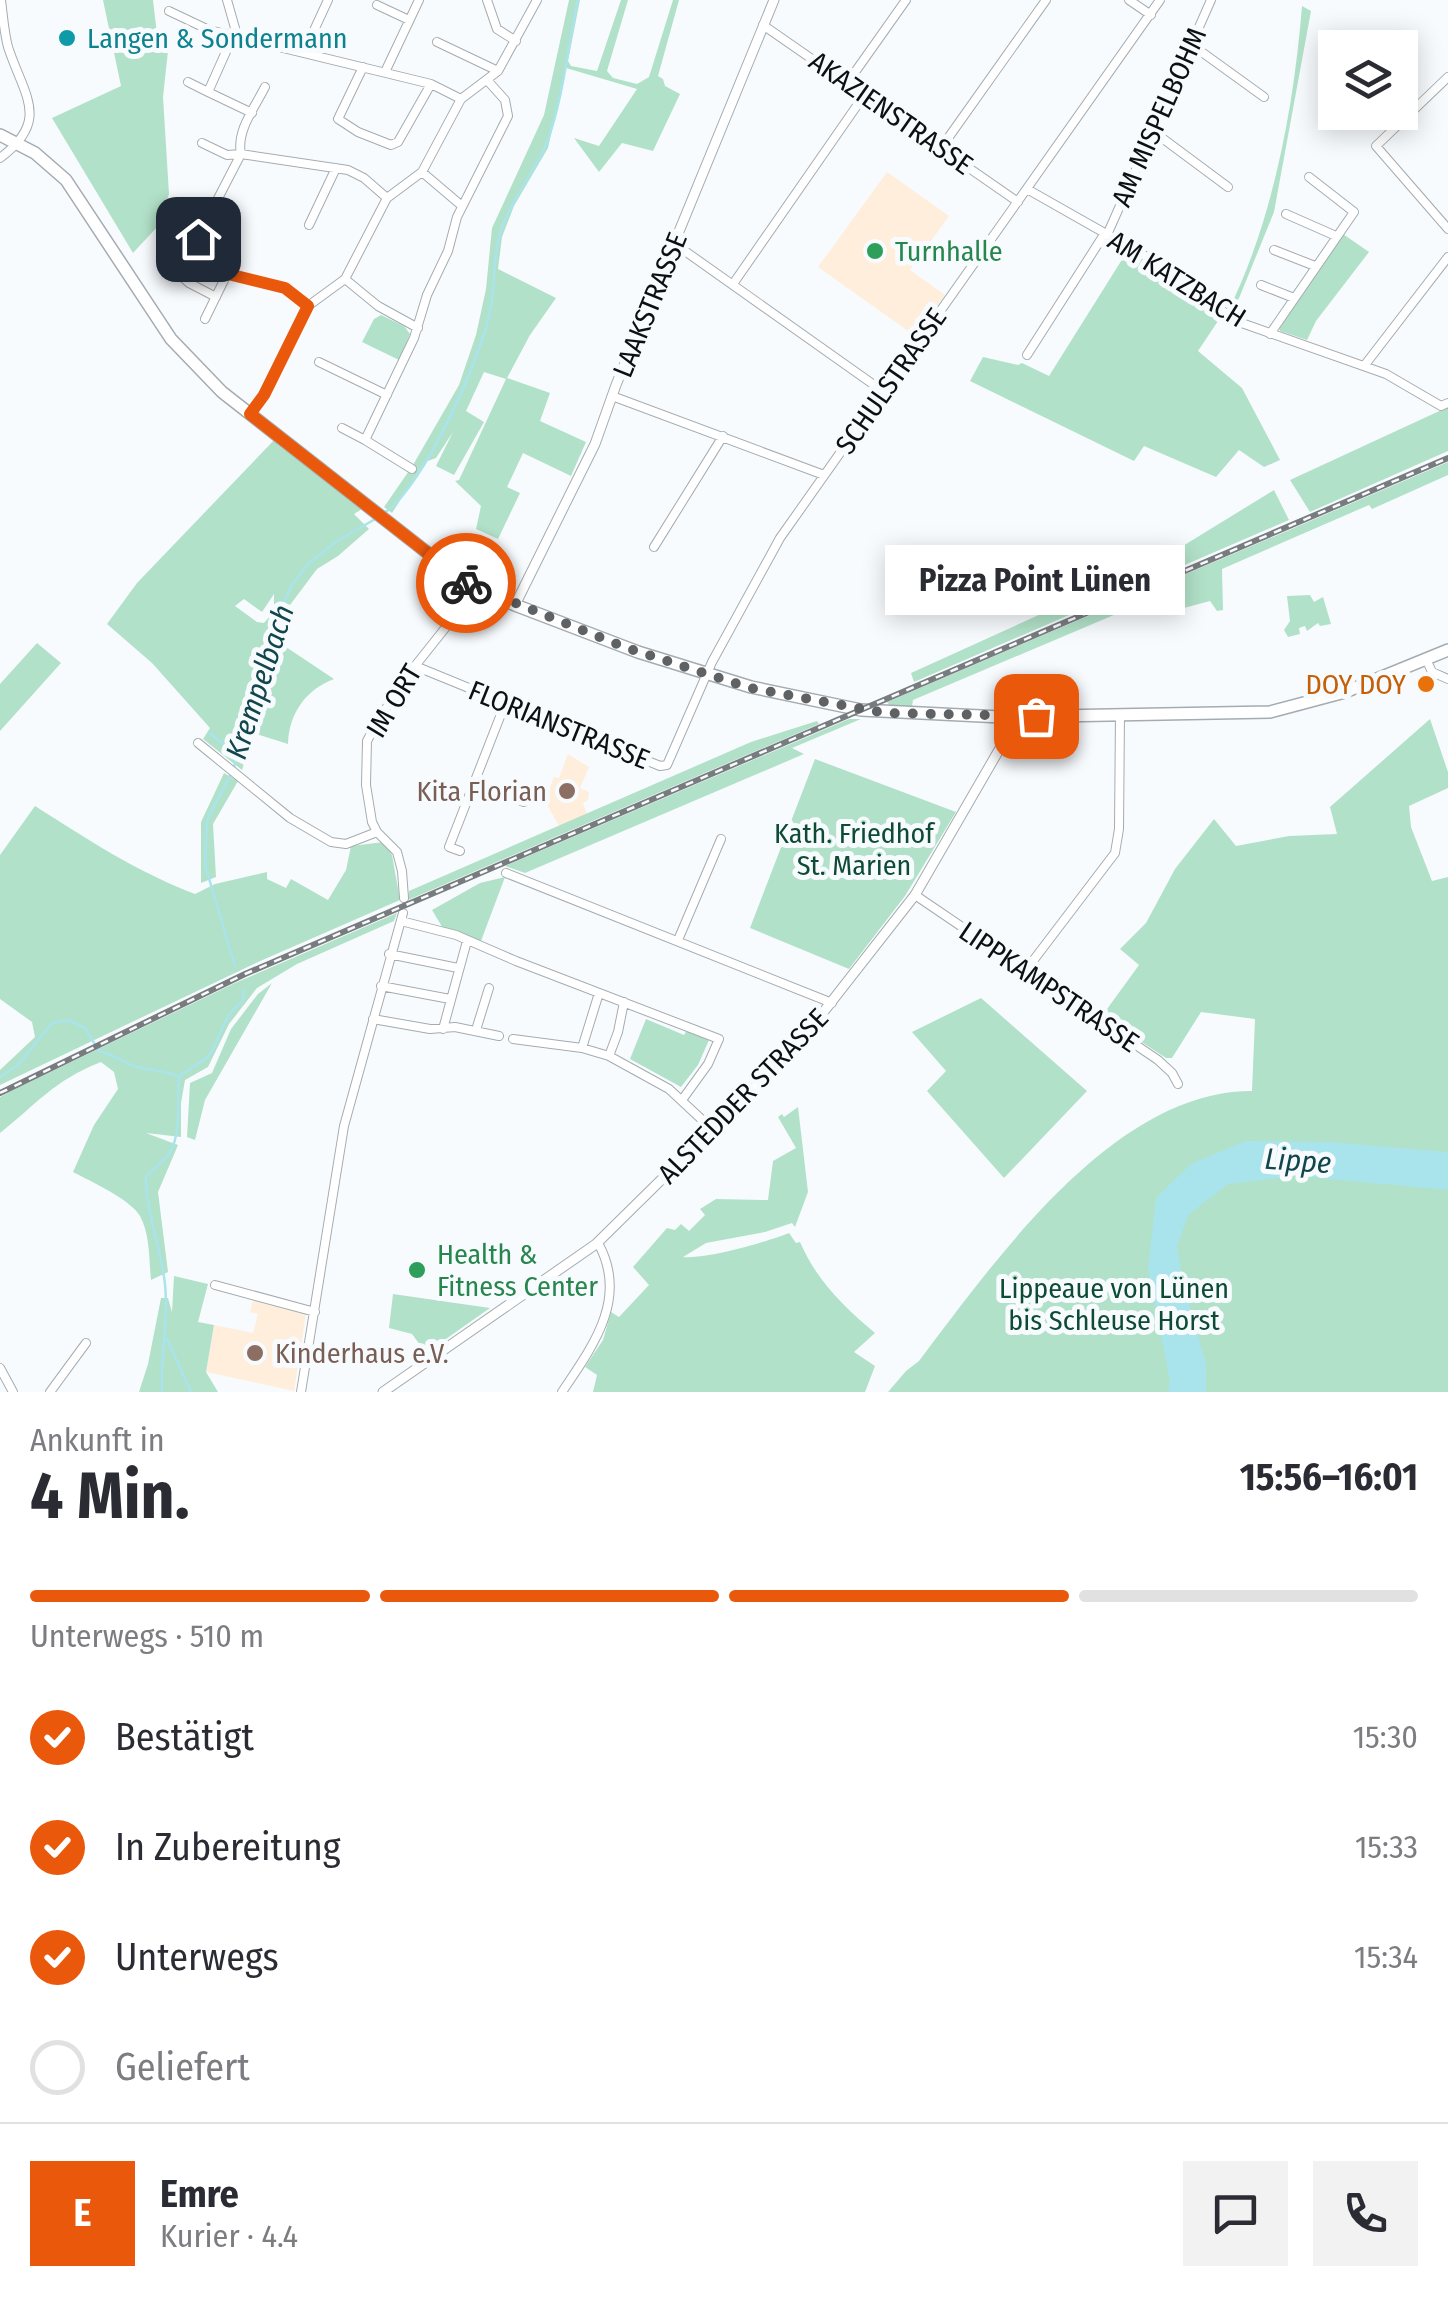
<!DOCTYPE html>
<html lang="de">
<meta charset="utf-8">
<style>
:root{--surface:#fff;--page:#f2f2f3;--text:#2b2b33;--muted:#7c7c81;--line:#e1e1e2;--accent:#ea580c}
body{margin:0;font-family:"Fira Sans Condensed",sans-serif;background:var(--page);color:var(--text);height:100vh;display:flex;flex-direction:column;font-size:38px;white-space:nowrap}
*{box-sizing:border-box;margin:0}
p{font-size:32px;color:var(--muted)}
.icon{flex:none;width:55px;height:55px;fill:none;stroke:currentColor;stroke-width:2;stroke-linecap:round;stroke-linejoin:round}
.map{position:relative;height:1392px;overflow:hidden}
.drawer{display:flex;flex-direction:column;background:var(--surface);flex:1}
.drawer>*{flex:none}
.tools{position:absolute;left:1318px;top:30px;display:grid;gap:20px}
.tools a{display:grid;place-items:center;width:100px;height:100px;border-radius:0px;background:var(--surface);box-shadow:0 5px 25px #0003;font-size:50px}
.pin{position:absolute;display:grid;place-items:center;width:85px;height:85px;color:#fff;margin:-42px;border-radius:20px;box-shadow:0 5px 15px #0006}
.courier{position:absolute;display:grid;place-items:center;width:100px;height:100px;margin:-50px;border:8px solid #ea580c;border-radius:50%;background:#fff;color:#222;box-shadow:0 2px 12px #0007}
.bubble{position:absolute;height:70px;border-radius:0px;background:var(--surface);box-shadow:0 5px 25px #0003;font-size:32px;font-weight:700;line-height:70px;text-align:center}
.overview em{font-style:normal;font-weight:700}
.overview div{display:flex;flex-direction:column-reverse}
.overview{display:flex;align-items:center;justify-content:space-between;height:170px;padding:0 30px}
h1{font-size:65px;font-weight:700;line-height:75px}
.bar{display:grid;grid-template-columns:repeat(4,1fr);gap:15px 10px;align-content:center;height:120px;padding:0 30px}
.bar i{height:12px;border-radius:8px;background:var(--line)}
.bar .current{background:var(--accent)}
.bar p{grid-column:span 4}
.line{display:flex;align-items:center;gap:25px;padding:0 30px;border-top:2px solid var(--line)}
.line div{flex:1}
.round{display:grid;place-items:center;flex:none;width:105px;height:105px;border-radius:0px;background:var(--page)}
ol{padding:0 30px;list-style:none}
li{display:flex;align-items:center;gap:30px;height:110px}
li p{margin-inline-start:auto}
li .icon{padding:10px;border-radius:50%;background:var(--accent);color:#fff;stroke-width:4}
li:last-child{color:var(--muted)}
li i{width:55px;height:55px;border:5px solid var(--line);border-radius:50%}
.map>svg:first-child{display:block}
.education{fill:#feeedb}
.green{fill:#b2e1c9}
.water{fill:#a9e4ed}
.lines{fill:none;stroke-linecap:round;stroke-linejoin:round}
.stream{stroke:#a9e4ed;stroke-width:2.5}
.minor-casing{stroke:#a4acb1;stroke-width:10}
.tertiary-casing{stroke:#a4acb1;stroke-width:11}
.primary-casing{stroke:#a4acb1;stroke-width:14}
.minor{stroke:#fff;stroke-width:8}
.tertiary{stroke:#fff;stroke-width:9}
.primary{stroke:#fff;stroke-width:11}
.rail-casing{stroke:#797c7e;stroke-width:6}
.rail{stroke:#f8fbfe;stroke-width:2.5;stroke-dasharray:8;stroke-linecap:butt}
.done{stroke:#5f6265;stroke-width:10;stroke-dasharray:0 18}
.route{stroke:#ea580c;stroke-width:12}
.culture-dot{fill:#0f9aa8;stroke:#f8fbfe;stroke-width:4}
.leisure-dot{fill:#2e9e5b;stroke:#f8fbfe;stroke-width:4}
.food-dot{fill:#e8710a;stroke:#f8fbfe;stroke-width:4}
.education-dot{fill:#8d6e63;stroke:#f8fbfe;stroke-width:4}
.labels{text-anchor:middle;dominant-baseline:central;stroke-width:10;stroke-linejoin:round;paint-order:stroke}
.culture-label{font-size:28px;fill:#0d838f;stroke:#f8fbfe;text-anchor:start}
.street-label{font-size:28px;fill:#0d1012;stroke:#f8fbfe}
.leisure-label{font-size:28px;fill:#27864d;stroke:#f8fbfe;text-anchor:start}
.food-label{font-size:28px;fill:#c56008;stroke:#f8fbfe;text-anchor:end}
.education-label{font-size:28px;fill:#785e54;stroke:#f8fbfe;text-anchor:end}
.park-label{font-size:28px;fill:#0d4b34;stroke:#f8fbfe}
.water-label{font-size:30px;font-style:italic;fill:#11464d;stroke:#f8fbfe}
</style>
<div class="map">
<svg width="1448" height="1392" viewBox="0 0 1448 1392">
<rect width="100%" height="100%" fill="#f8fbfe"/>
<!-- education -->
<path class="education" d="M887,172l62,44 -39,54 35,25 -30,41 -97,-69z
M568,754l21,13 -9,21 9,4 -1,8 -5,3 4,11 -28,12 -14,-25 9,-24 5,1z
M253,1300l53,14 -12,77 -88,-19 8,-47 39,8 5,-19 -8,-2z"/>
<!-- green -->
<path class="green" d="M103,0h50l5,43 10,8 -5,46 6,97 -10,31 -26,28 -81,-135 69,-32z
M569,0h11l-12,61 3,5 26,5 24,-71h7l-21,71 6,7 24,6 12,-7 24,-77h6l-21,76 5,3 2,7 15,8 -27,57 -31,-8 -23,29 -25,-34 25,8 38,-57 -71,-21 -18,80 -34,58 -12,31 -4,32 58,29 -26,37 -23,43 43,15 -10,28 46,21 -15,34 -48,-23 -16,34 13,6 -22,46 -22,-10 5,-23 -26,-25 4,-1 47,-101 -22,-7 -18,39 18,11 -30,53 -18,-9 17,-34 -17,26 -11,4 -33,51 -8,-6 29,-42 46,-80 17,-50 10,-46 6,-61 52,-113z
M1302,6l9,5 -37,201 -41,101 -5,-2c45,-90 66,-205 74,-305z
M1343,234l26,18 -53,69 -9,19 -27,-9 -1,-5z
M1128,250l34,20 60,45 -24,36 44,37 38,72 -16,7 -25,-17 -23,27 -72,-31 -10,15 -164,-80 13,-24 35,8 4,-2 27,13z
M381,315l23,11 6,8 -11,26 -37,-18 12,-23z
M1448,407v44l-138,61 -20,-32z
M278,436l89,70 -13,8 15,15 -31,27 -21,13 -30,40 -13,-5v-10l-12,18 -18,-13 -9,7 22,16 7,1 7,-8 11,4 -11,53 9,-29 54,36c-29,11 -45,35 -46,65l-35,-11 -11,37 -39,-31 7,-11 -58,-65 -45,-39 30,-41z
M1448,462v13l-76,34 -3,-4 -147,64 1,41 -6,1 -7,-10 -45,12 -11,-21 -28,12 2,5 -215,91 -1,6h-22l-3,-4z
M1274,490l15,30 -375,162 -3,-9 249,-113z
M1310,595l4,7 9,-5 8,27 -11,2 -2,-3 -11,8 -2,-5 -6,2 1,6 -12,3 -4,-7 6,-9 -3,-25z
M37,643l24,20 -61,68v-47z
M849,719h12l-69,29 12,6 -279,119 -20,-7z
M1430,719l18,53v16l-39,18 2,21 21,54 16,-4v515h-560l18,-21 13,-10c75,-99 195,-271 333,-270l3,-72 -54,-7 -29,46h-6l-64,-42 37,-51 -19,-16 26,-26 29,-54 39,-50 22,27 53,-10 48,-2 -7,-27z
M817,721l2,3 -411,176 1,-9 342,-149z
M815,759l141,53 -51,84 -56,73 -99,-41z
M224,773l14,8 -25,43 3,53 -15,6v-61z
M35,806c52,33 102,66 160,88l20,-10 52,-12v7l19,9 5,-9 37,21 18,-30 5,-24 33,-4 8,13 8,45 -142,62 -258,123v-15l35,-33 -3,-15 -32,-23v-144z
M505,877l-24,64 -37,-11 -12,-20 48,-27z
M397,913l-3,8 -97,43 -40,24 -28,36 -21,43 -23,13 -4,23v34l-35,-4 32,12 -20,47 10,80 -17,8c-2,-20 -1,-46 -11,-64 -10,-17 -50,-35 -67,-44l21,-47 24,-36 -4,-17 -13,-10c-48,19 -63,41 -101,71v-36l13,-7 222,-107z
M272,983l-67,117 -10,40 -8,-3 3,-54 22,-10 19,-44 27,-35z
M981,998l106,93 -83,87 -77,-87 19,-20 -34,-39z
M646,1019l38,16 3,-5 22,10 -11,25 -17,22 -51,-28z
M798,1107l10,85 -13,35 -3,-4 -27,9 -59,11 -23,14c26,2 80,-14 106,-24l7,10 4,-1c17,39 43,64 75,91l-21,19 21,14 -10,26h-272l4,-17 -12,-8 18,-27 8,-28 8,5 30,-32 -16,-18 34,-39 8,2 6,-6 8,7 16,-16 -5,-6 16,-10 52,1 5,-39 23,-13 -18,-31 4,-3 2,3z
M174,1276l34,8 -10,38 16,3 -8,47 12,20h-79l9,-28 13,-66h7l4,14z
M393,1294l97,14 -64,45 -14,-19 -23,-6z"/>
<!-- water -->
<path class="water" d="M1246,1141l83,1 119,10v38l-152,-14 -68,8 -40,31 -11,32 7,40 22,77v28h-38l2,-11 -22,-113 8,-70 35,-34z"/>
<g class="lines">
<!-- stream -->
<path class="stream" d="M384,513c39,-24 100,-160 107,-207 4,-26 2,-51 10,-76 11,-32 34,-57 46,-88 16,-42 21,-97 31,-142
M210,733l25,21
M234,767l23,-81 3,-24 31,-76 18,-23 28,-22 40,-23
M231,774l-24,46 -2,45 30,101
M0,1077l18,-12 34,-42 16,-3 17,8 14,23c17,4 25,12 38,16 15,4 28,3 42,10 -3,25 5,63 -15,83 -7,6 -12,9 -18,17 0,36 15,71 19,107 4,37 -5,71 -3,108
M179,1077c10,-10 26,-14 33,-26 10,-19 12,-37 31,-50l1,-11
M167,1339l24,53"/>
<defs>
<path id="minor" d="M227,0l8,28 -2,8 -25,56 44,21
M487,0l10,29 19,12
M1129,0l22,15
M377,5l32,15
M169,11l40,19 222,54 30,15
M763,25l255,177
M437,42l61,29
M1192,45l72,52
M304,52l24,-52
M363,67l-25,52 20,13 33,13 7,-3 33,-58
M385,72l34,-72
M1448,77l-72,69 72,83
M188,82l20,10
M848,82l58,-82
M265,87c-10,20 -29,44 -24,67l107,16 16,8 23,20
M1154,132l74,55
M202,143l25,12 14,-1 -44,85 2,8 28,27 58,14 23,18
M941,148l105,-148
M0,158c51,-38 24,-62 8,-111 -4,-15 -5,-32 -7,-47
M422,172l40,34
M1027,189l134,76 75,56 150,53 55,32 7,-3
M1286,214l50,22
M309,225l27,-57
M1107,235l104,-235
M675,244l209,148
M1274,250l41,16
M169,265l20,18 27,14
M345,279l33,27 40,22
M733,284l132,-190
M1261,285l33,13
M205,319l22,-45
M1270,334l84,-122 -45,-35
M1027,355l78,-122
M319,362l68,33
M1364,366l84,-109
M612,396l212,79
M250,414l14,-19 44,-89 37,-27 42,-81 35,-26 39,-73 37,-28 39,-71
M342,428l23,12 49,-102 13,-43 21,-44 9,-34 51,-101 -3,-16 -18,-20
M365,440l47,29
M654,547l69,-111
M1426,659l6,13 16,7
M415,666l245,100 7,-1 45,-103 68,-124 380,-538
M198,743l92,75 41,24 15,2 31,-12
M474,782l50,20
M460,851l-11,-4 56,-143
M506,873l326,130
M915,895l243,165 14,13 6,11
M404,898l-2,-27 -5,-19 -20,-20 -5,-10 -6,-37 1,-44 13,-24 35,-51 62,-78
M401,921l55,14 60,26 203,78 -11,25 -26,36
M678,940l43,-101
M389,954l69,14
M1026,970l89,-117 4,-24 1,-114
M381,986l69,13
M373,1019l57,10 25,-2 44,9
M443,1029l24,-88
M476,1030l13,-42
M513,1039l69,9 27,8 60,33 44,41
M582,1048l17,-55
M609,1056l9,-24 6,-30
M215,1285l100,27
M0,1368l13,24
M50,1392l36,-49
M301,1392l43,-266 59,-213
M562,1392c31,-46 67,-94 36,-149"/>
<path id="tertiary" d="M515,605l80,-161 21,-59 158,-385
M383,1392l213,-148 200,-197 119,-152 88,-152 3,-26"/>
<path id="primary" d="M0,135l35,18 31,27 105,159 51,53 244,191 49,22 123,47 113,35 110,23 140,7 269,-5 75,-20 103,-42"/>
</defs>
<!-- minor casing -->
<use href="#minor" class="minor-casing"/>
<!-- tertiary casing -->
<use href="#tertiary" class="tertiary-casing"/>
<!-- primary casing -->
<use href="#primary" class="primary-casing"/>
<!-- minor -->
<use href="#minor" class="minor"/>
<!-- tertiary -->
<use href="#tertiary" class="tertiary"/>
<!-- primary -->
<use href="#primary" class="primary"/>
<defs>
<path id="rail" d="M0,1093l245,-119 1203,-516"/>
</defs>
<!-- rail casing -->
<use href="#rail" class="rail-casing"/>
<!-- rail -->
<use href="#rail" class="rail"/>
</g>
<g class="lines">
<!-- done -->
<path class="done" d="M466,583l158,64 126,41 135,25 151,3"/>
<!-- route -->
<path class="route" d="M198,239l1,8 29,27 57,14 23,18 -44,89 -14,19 216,169"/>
</g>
<!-- markers -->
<circle class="culture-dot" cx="67" cy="38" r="10"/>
<g class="leisure-dot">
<circle cx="875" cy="251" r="10"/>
<circle cx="417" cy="1270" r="10"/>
</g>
<circle class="food-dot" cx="1426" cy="684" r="10"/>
<g class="education-dot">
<circle cx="567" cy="791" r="10"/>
<circle cx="255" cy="1353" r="10"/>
</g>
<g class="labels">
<!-- culture labels -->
<g class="culture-label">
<text x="87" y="38">Langen &amp; Sondermann</text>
</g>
<!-- street labels -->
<g class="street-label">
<text transform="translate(891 113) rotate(35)">AKAZIENSTRASSE</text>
<text transform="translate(1159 117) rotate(-66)">AM MISPELBOHM</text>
<text transform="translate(1177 279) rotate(32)">AM KATZBACH</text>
<text transform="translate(650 305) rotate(-68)">LAAKSTRASSE</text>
<text transform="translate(891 381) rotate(-55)">SCHULSTRASSE</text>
<text transform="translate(394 701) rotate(-59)">IM ORT</text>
<text transform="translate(559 725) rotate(22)">FLORIANSTRASSE</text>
<text transform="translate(1049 987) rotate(34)">LIPPKAMPSTRASSE</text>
<text transform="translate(743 1096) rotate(-46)">ALSTEDDER STRASSE</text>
</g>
<!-- leisure labels -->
<g class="leisure-label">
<text x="895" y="251">Turnhalle</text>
<text x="437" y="1254">Health &amp;<tspan x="437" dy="32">Fitness Center</tspan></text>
</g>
<!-- food labels -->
<g class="food-label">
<text x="1406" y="684">DOY DOY</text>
</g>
<!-- education labels -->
<g class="education-label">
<text x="547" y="791">Kita Florian</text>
<text x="275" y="1353" text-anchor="start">Kinderhaus e.V.</text>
</g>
<!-- park labels -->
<g class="park-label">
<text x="854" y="833">Kath. Friedhof<tspan x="854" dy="32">St. Marien</tspan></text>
<text x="1114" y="1288">Lippeaue von Lünen<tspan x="1114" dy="32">bis Schleuse Horst</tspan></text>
</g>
<!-- water labels -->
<g class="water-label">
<text transform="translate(260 682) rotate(-72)">Krempelbach</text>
<text transform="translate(1298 1161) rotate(4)">Lippe</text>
</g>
</g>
</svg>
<div class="tools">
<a><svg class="icon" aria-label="layers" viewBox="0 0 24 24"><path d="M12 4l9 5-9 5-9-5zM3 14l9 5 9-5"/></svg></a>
</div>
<div class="pin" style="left:1036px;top:716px;background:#ea580c"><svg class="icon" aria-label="bag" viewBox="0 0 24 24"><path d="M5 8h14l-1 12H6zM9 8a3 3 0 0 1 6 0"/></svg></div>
<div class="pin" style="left:198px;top:239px;background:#1f2937"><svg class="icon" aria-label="home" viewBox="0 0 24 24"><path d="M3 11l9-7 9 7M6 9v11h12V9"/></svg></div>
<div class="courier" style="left:466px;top:583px"><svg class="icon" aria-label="bike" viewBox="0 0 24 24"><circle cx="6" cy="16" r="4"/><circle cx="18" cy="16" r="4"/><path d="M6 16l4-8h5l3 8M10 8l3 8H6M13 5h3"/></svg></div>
<div class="bubble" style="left:885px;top:545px;width:300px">Pizza Point Lünen</div>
</div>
<section class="drawer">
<div class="overview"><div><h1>4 Min.</h1><p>Ankunft in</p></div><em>15:56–16:01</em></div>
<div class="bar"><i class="current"></i><i class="current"></i><i class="current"></i><i></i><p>Unterwegs · 510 m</p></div>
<ol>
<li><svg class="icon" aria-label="check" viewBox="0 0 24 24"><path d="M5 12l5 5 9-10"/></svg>Bestätigt<p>15:30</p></li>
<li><svg class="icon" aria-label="check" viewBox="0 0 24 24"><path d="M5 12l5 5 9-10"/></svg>In Zubereitung<p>15:33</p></li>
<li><svg class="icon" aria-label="check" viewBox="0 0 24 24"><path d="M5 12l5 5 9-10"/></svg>Unterwegs<p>15:34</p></li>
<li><i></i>Geliefert</li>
</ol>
<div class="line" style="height:180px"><b class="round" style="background:var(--accent);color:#fff">E</b><div><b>Emre</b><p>Kurier · 4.4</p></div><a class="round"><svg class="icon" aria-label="chat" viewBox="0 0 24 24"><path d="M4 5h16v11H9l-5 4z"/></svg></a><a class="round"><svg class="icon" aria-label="phone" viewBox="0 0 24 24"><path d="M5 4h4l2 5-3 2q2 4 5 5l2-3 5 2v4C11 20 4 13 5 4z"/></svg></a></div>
</section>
